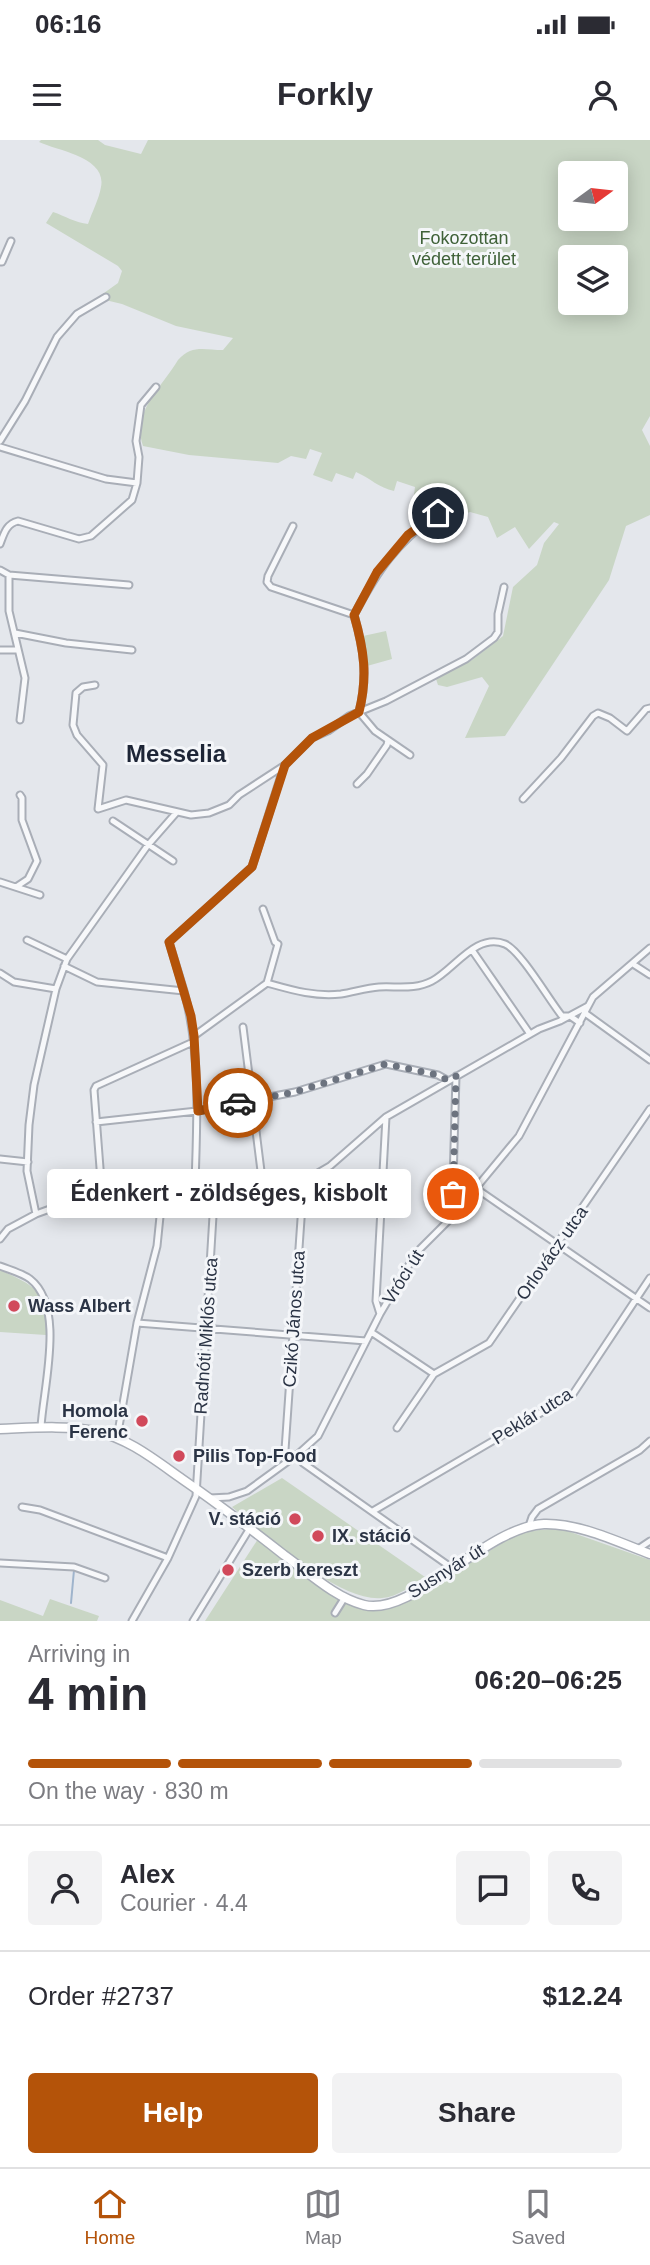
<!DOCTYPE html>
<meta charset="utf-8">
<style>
:root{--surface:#fff;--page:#f2f2f3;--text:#2b2b33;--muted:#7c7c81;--line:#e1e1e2;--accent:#b45309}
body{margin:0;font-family:Arial,sans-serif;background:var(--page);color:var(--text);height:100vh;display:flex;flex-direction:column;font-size:26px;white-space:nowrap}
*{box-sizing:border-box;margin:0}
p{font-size:23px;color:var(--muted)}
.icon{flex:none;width:38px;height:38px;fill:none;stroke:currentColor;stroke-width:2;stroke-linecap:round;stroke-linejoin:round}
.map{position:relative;height:1481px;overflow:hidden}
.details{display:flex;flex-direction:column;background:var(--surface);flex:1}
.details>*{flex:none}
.needle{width:46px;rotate:75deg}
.tools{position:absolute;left:558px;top:21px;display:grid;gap:14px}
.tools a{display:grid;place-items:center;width:70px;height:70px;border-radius:7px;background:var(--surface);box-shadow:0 4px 18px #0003;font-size:35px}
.pin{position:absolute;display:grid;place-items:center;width:60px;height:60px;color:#fff;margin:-30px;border:4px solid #fff;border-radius:50%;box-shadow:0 2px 7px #0007}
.courier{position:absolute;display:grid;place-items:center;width:70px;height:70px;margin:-35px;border:5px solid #b45309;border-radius:50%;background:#fff;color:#222;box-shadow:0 2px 9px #0007}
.bubble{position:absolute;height:49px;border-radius:7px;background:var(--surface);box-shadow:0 4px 18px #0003;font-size:23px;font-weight:600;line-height:49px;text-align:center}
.head em{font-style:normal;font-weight:600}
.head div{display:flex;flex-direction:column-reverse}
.head{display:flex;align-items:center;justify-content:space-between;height:119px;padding:0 28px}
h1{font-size:46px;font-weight:600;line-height:52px}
.bar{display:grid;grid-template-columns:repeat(4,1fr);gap:10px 7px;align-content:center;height:84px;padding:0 28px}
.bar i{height:9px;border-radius:5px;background:var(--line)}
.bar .active{background:var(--accent)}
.bar p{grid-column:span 4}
.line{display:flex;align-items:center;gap:18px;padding:0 28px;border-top:2px solid var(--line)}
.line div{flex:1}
.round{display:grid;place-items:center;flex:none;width:74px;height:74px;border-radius:7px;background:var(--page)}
.action{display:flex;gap:14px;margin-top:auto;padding:14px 28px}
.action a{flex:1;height:80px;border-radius:7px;background:var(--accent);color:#fff;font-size:28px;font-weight:600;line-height:80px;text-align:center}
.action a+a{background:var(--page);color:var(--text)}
.status{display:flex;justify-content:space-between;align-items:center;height:49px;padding:0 35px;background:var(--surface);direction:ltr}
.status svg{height:19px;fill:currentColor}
header{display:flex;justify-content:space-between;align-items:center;height:91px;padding:0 28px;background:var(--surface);font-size:32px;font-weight:600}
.tabs{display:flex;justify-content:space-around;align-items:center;height:98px;border-top:2px solid var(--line);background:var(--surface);font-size:19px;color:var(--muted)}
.tabs a{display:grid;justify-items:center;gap:4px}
.tabs .active{color:var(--accent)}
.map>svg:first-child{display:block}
.green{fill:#c9d6c5;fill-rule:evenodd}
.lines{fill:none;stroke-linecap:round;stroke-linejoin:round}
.stream{stroke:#9fb4cc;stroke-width:2}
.street-casing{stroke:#a9aeb7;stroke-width:9}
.secondary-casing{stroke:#a9aeb7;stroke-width:11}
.street{stroke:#f7f8fa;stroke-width:5}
.secondary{stroke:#fff;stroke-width:8}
.done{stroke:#6c737f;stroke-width:7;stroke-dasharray:0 12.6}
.route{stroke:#b45309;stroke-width:9}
.poi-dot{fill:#d1495b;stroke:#f4f6f9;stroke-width:2.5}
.labels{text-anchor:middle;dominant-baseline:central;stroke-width:6;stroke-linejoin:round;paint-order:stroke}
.park-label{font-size:18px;fill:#3f6138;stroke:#f4f6f9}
.street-label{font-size:18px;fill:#2b3445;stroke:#f4f6f9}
.poi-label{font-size:18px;font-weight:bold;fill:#2b3445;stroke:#f4f6f9;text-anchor:start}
.district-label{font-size:24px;font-weight:bold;fill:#1d2536;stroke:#f4f6f9}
</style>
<div class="status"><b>06:16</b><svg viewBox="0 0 49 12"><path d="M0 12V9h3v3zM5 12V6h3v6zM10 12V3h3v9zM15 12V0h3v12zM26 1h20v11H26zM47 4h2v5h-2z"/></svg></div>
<header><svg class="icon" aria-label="menu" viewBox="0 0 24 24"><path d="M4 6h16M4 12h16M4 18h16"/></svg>Forkly<svg class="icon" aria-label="person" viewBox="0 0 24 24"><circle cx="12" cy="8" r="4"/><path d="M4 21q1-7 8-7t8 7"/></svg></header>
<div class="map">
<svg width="650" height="1481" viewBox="0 0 650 1481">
<rect width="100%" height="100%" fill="#e4e7ec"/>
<!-- green -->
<path class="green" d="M41,0h57l7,5 36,9 7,-14h502v276l-8,14 8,16v69l-24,11 -17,54 -104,156 -40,2 24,-52 -7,-9 -35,10 -9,-2 -2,-6 36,-19 31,-24 10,-49 24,-22 7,-22 15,-19 -5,-2 -25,27 -14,-22 -18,11 -9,-21 -18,-5c-10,4 -20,12 -30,4l-11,8 2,-8 -21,11 5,-40 -18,-6 -3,10c-15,-3 -24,-13 -38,-19l-3,7 -17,-6 -4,9 -19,-7 9,-22 -12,-4 -4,10 -15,-3 -13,7 -89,-8 -46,-9c-12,-34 19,-59 35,-86 14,-16 27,-10 45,-10l10,-12 -57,-12 -54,-22 -25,-6 21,-15 4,-12 -4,-5 -72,-43 7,-11c12,4 23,11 35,12 4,-12 11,-25 13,-37 6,-30 -43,-36 -62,-45zM570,33h46v46h-46zM570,117h46v46h-46z
M386,491l6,28 -25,7 -4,-30z
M0,1130c36,16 48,22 46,65l-46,-3z
M282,1338l143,99c-13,8 -27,20 -43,21 -45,4 -115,-63 -150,-91z
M559,1388l91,32v61h-445l53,-82 84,63 33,9 28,-7 117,-72z
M50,1459l49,17 -2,5h-97v-21l43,16z"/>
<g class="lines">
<!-- stream -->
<path class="stream" d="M71,1463l3,-33"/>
<defs>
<path id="street" d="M0,122h2l9,-21
M0,301l25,-40 32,-64 20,-23 29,-17
M0,307l106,32 31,4
M293,386l-25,50 -1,6 4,5 83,28
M0,404c4,-10 6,-20 18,-23l61,18 12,-3 41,-36 5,-17 2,-26 -3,-16 5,-36 15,-18
M0,430l9,5v36l16,67 -5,42
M9,435l120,10
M15,493l51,10 66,7
M0,510h18
M95,545l-12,2 -7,6 -3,32 4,10 26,30 -5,44 28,-9 65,15 18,-2 20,-8 10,-10 46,-30 27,-27 16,-7 21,-15 37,-15 80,-42 28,-21 4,-6v-18l6,-27
M359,572c9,-36 5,-62 -5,-97 25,-47 41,-70 84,-102
M359,572l16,19 35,24
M357,644l10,-10 20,-29 1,-5
M523,659l38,-41 32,-42 5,-3 12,5 17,13 19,-22 4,-1
M113,681l60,40
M0,742l40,13
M16,747l12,-8 9,-18 -15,-41v-22l-2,-3
M263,769l12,33 3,2 -11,39
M27,800l40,19
M472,810l58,84
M633,824l17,11
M64,826l33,16 87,9c17,62 13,129 11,193
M0,833l14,9 42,7
M267,843c25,7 48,14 74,11 13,-2 25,-6 38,-7 18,-1 36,3 53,-6 22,-11 44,-49 73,-37 16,7 44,56 57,72h8l10,7
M184,851l-15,-49 83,-75 32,-101
M585,873l65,47
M243,887l19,152
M194,896l73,-53
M96,982l101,-11 98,-19 91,-28 52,11 9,5
M0,1019l28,3
M477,1049l173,119
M102,1054l-8,-104 2,-4 97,-44
M36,1074l-9,-43 2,-46 5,-40 22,-96 11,-30 81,-114 28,-32
M452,1077l4,-141
M0,1099l8,-10 28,-15 47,-17 112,-13 103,-6 20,-5 12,-7 56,-49 153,-88 21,-8 28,-15
M0,1126c10,4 22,7 30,13 36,28 13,109 11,148
M380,1174l-4,-13 10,-184
M137,1183l229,18
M371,1192l63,42 55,-31 161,-234
M397,1288l37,-54
M117,1298l20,-115 20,-77 6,-59
M298,1314l5,9 149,105
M289,1320l-4,-10 19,-274
M210,1358l19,-1 18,-6 51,-37 20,-18 62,-122 36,-61 36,-36 67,-81 74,-139 57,-49
M22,1367l18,3 128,48
M373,1371l200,-117 77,-116
M529,1386l3,-9 6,-8 102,-59 10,-9
M638,1409l12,-8
M0,1423l74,4 31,11
M335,1473l10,-16
M132,1481l36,-63 28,-62 19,-313
M193,1481l57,-93"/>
<path id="secondary" d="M0,1289c31,-1 64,-4 95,2 33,7 60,29 87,48 35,24 69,50 102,76 24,17 51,43 80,50 49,12 121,-78 180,-81 35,-1 74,18 106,30"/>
</defs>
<!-- street casing -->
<use href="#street" class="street-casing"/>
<!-- secondary casing -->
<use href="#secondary" class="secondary-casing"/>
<!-- street -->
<use href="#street" class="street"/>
<!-- secondary -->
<use href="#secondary" class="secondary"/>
</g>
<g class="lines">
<!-- done -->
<path class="done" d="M238,963l57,-11 91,-28 52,11 9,5 9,-4 -3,118"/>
<!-- route -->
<path class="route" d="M238,963l-40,8 -4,-75 -3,-20 -22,-74 83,-75 33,-102 27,-27 47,-26c9,-36 5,-62 -5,-97l23,-43 31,-37 30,-22"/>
</g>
<!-- markers -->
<g class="poi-dot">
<circle cx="14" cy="1166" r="7"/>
<circle cx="142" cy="1281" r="7"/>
<circle cx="179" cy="1316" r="7"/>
<circle cx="295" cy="1379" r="7"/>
<circle cx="318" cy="1396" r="7"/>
<circle cx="228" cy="1430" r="7"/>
</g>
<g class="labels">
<!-- park labels -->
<g class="park-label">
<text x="464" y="98">Fokozottan<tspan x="464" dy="21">védett terület</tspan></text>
</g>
<!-- street labels -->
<g class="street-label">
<text transform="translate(552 1113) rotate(-55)">Orlovácz utca</text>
<text transform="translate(403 1137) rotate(-58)">Vróci út</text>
<text transform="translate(294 1179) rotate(-86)">Czikó János utca</text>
<text transform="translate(206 1196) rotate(-86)">Radnóti Miklós utca</text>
<text transform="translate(532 1276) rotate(-32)">Peklár utca</text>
<text transform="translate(446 1431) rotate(-32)">Susnyár út</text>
</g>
<!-- poi labels -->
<g class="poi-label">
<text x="28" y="1166">Wass Albert</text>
<text x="128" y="1271" text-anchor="end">Homola<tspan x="128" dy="21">Ferenc</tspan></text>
<text x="193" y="1316">Pilis Top-Food</text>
<text x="281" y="1379" text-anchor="end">V. stáció</text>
<text x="332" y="1396">IX. stáció</text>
<text x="242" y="1430">Szerb kereszt</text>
</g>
<!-- district labels -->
<g class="district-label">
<text x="176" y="613">Messelia</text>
</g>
</g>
</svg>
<div class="tools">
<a><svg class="needle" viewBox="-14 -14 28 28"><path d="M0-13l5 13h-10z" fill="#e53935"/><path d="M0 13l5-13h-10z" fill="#7c7c81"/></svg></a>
<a><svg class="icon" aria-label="layers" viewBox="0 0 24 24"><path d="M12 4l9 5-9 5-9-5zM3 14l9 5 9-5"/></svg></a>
</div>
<div class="pin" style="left:453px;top:1054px;background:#ea580c"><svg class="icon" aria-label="bag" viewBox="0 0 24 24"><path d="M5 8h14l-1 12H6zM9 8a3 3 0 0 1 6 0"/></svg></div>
<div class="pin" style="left:438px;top:373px;background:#1f2937"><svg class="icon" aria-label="home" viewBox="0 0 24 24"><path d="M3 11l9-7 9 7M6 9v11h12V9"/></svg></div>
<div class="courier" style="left:238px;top:963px"><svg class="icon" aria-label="car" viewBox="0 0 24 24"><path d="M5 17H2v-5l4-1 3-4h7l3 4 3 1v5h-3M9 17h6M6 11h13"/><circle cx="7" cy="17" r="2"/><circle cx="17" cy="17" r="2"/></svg></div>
<div class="bubble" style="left:47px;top:1029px;width:364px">Édenkert - zöldséges, kisbolt</div>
</div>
<section class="details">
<div class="head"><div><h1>4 min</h1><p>Arriving in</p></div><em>06:20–06:25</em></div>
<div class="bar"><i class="active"></i><i class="active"></i><i class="active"></i><i></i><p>On the way · 830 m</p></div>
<div class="line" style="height:126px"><a class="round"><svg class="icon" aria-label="person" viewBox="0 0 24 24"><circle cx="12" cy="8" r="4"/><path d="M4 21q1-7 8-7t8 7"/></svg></a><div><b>Alex</b><p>Courier · 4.4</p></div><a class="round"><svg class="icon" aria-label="chat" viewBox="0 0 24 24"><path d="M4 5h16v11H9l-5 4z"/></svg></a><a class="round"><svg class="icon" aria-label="phone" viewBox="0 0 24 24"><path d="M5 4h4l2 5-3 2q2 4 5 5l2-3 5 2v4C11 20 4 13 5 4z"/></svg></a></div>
<div class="line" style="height:91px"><div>Order #2737</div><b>$12.24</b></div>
<div class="action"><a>Help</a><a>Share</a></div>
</section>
<nav class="tabs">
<a class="active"><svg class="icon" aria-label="home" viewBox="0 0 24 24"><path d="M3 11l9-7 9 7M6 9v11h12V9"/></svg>Home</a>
<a><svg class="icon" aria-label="map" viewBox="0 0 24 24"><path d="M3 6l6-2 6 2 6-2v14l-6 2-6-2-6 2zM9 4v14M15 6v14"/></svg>Map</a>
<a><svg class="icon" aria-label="saved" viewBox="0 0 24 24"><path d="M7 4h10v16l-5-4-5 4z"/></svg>Saved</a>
</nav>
